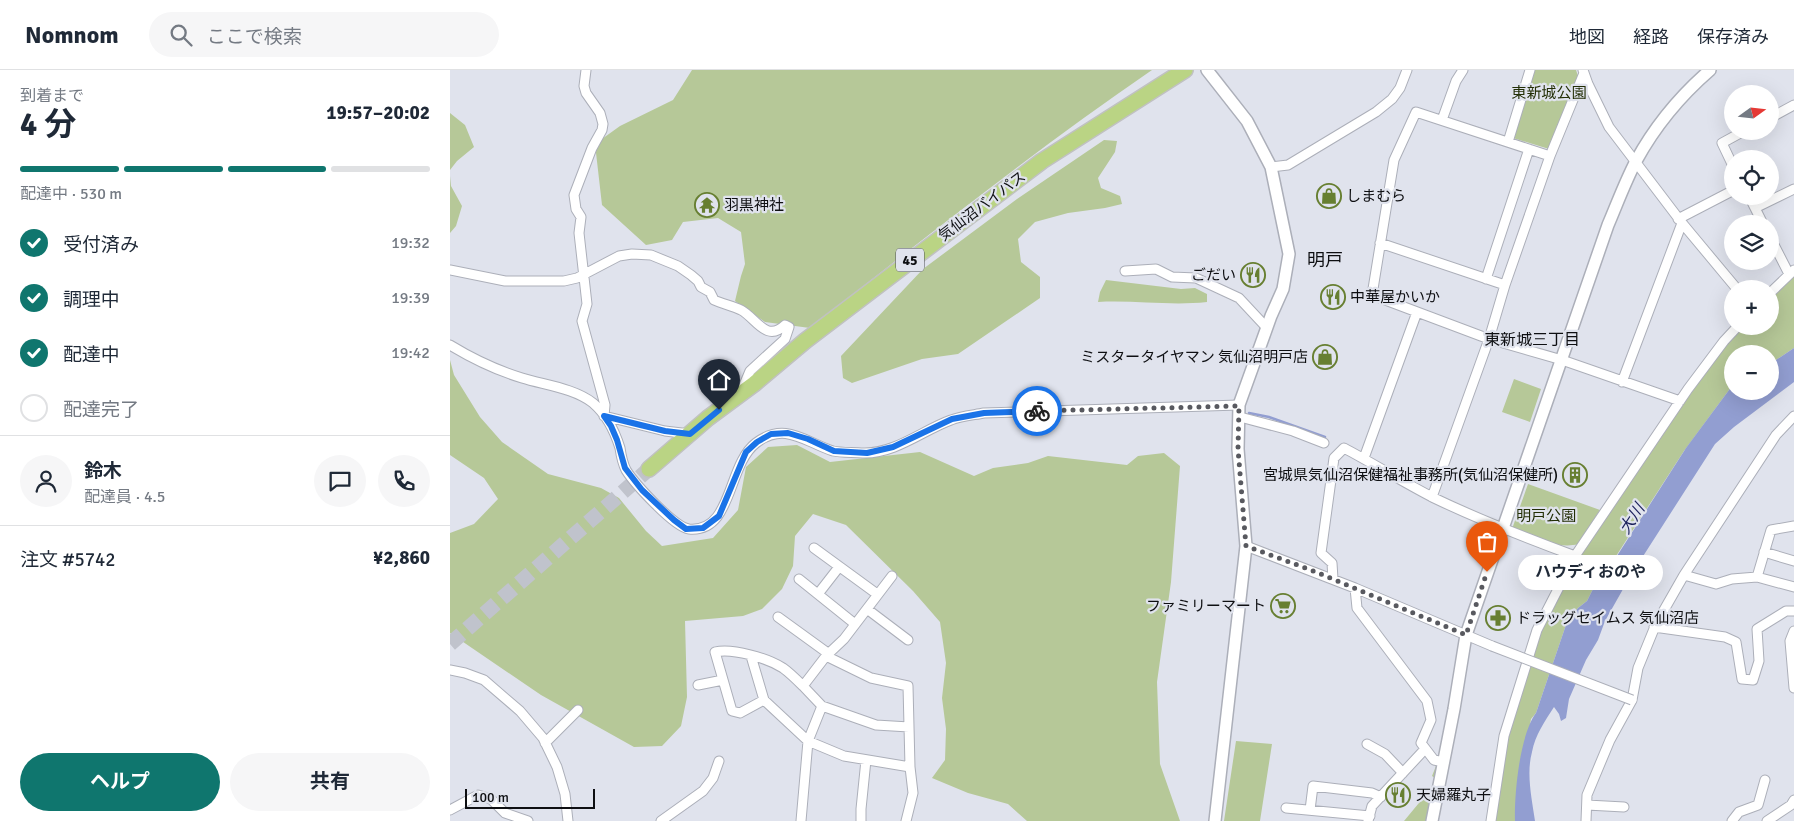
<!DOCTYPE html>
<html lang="ja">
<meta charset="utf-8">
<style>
:root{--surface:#fff;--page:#f6f6f7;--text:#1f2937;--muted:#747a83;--line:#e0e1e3;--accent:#0f766e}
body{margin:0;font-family:Signika,"Noto Sans JP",sans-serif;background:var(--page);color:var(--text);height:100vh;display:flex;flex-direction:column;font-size:19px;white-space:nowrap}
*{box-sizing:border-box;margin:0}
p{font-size:16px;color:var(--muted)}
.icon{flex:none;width:28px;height:28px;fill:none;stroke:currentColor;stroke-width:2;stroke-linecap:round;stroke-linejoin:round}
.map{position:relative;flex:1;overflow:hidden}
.sheet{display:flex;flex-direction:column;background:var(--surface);width:450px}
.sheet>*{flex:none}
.needle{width:32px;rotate:75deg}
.fabs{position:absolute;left:1274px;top:15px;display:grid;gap:10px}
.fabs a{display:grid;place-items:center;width:55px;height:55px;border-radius:50%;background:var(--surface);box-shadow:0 5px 20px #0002;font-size:25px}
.scale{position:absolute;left:15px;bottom:12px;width:130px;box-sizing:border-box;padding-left:5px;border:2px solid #0e0f12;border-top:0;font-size:14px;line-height:18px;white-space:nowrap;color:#0e0f12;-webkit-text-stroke:4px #e0e3ed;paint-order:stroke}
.pin{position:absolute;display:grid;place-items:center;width:42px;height:42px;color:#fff;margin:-51px -21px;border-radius:50% 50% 50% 0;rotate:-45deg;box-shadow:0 0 5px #0007}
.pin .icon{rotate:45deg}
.courier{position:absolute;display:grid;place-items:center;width:50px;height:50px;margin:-25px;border:4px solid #1a73e8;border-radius:50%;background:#fff;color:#222;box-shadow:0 1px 6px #0007}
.bubble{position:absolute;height:35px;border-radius:18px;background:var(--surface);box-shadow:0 5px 20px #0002;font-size:16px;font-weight:700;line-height:35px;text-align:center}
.overview em{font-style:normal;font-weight:700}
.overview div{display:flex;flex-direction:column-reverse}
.overview{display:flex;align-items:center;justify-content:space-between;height:85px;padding:0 20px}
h1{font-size:32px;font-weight:700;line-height:38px}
.bar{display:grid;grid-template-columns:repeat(4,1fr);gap:8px 5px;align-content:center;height:60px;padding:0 20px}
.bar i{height:6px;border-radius:4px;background:var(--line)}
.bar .active{background:var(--accent)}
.bar p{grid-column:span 4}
.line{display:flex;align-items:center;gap:12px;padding:0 20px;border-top:1px solid var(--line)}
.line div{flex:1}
.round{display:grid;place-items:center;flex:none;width:52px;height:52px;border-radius:26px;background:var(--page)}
ol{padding:0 20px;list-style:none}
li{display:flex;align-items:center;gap:15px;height:55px}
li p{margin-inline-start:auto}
li .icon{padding:5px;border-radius:50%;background:var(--accent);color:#fff;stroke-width:4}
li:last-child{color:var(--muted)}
li i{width:28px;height:28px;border:2px solid var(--line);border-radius:50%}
.button{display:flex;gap:10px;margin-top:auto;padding:10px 20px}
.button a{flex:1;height:58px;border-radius:30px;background:var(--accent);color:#fff;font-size:20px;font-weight:700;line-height:58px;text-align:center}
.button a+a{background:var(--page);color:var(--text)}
header{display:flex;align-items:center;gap:30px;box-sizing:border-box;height:70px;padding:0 25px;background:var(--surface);border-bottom:1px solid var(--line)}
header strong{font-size:24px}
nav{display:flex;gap:28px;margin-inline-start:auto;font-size:18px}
.search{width:350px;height:45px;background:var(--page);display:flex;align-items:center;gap:12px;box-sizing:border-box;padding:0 18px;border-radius:28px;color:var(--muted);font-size:19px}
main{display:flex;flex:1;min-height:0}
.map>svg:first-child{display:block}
.green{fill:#b6c898}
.water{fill:#929ed1}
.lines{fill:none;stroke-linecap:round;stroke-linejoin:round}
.stream{stroke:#929ed1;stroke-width:2.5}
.trunk-tunnel{stroke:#c0c3cc;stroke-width:15;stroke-dasharray:15 8;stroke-linecap:butt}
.minor-casing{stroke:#acafb9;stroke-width:11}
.tertiary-casing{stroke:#acafb9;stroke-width:14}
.trunk-casing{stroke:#c0c1c1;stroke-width:18}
.minor{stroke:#fff;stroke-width:9}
.tertiary{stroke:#fff;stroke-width:11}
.trunk{stroke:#bad484;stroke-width:15}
.minor-bridge-casing{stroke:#acafb9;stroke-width:11;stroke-linecap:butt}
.minor-bridge{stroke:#fff;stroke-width:9}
.done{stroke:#58595f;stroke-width:5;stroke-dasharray:0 9}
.route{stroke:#1a73e8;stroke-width:6}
.labels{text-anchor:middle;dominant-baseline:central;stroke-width:4.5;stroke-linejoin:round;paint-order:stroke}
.shield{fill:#e0e3ed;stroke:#4d4f54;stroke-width:1}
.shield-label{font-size:14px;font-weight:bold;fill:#0e0f12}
.park-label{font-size:15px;fill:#232f06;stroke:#e0e3ed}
.poi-label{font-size:15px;fill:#0e0f12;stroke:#e0e3ed;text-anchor:start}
.street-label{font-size:15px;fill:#0e0f12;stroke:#e0e3ed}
.neighbourhood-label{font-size:16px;fill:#0e0f12;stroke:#e0e3ed}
.water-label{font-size:16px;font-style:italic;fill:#1b205c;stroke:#e0e3ed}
.quarter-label{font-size:18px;fill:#0e0f12;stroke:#e0e3ed}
</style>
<header>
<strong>Nomnom</strong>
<div class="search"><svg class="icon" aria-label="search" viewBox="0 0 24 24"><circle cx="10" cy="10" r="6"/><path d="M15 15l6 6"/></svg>ここで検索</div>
<nav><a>地図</a><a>経路</a><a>保存済み</a></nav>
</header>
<main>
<section class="sheet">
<div class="overview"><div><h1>4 分</h1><p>到着まで</p></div><em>19:57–20:02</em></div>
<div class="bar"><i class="active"></i><i class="active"></i><i class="active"></i><i></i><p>配達中 · 530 m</p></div>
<ol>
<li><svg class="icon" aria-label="check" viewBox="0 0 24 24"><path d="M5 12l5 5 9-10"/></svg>受付済み<p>19:32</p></li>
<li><svg class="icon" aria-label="check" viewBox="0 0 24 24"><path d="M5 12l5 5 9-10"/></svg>調理中<p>19:39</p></li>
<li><svg class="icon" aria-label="check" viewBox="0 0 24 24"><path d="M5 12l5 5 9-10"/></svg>配達中<p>19:42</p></li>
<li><i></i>配達完了</li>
</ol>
<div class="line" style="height:90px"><a class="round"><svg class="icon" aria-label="person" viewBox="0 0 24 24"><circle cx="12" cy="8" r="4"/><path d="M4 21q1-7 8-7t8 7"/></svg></a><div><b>鈴木</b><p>配達員 · 4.5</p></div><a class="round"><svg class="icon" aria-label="chat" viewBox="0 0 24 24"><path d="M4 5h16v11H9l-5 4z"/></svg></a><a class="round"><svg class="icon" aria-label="phone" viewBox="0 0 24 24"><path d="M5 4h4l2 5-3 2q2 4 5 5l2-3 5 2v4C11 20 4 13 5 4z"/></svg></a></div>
<div class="line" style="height:65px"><div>注文 #5742</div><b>¥2,860</b></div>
<div class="button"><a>ヘルプ</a><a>共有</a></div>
</section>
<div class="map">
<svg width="1344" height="751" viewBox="0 0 1344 751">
<rect width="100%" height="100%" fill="#e0e3ed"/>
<!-- green -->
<path class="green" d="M242,0h460c-118,81 -230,170 -342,258l-45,-6 -30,-21 6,-25 4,-12 -4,-32 -23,-14 -35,4 -11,18 -26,5 -44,-40 -7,-61 25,-18 53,-26z
M1085,0h41l2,6 -29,73 -36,-11z
M0,43l15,12 9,22 -17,14 -7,9z
M654,70l13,1 -2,11 -17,26 3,10 19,8 2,8 -17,4 -37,5 -33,9 -17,17 3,23 19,15v21l-82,56 -36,5 -70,24 -9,-5 -2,-22 82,-87 94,-70z
M0,106l1,10 11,20 -6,20 -6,7z
M1344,205v73l-24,16v-10h-38v32l-48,65 -77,119 -32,-14 154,-216 13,-14h28v-27z
M656,210l75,9 14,-1 12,6v8c-36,4 -73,-2 -109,0l2,-10z
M0,290l4,15 26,42 22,25 46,32 53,14 18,10 27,33 16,15 51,-8 25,-28 8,-43 22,-20 29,-2 33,17 90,-10 54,24 19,-8 35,-5 20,-7 79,9 11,-9 26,-3 16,13 -9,116 -14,100 3,82 20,57h-153l-19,-17 -40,-11 -36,-15 13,-18 1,-31 -4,-31 4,-35 -6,-41 -27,-31 -67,-66 -33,-11 -18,22 -2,30 -11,23 -20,20 -19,7 -58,5 2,76 -6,29 -19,20 -28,1 -93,-52 -91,-62v-100l24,-9 24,-25 -14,-21 -34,-23z
M1064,309l27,10 -11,33 -28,-10z
M1078,414l72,26 -22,34c-20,6 -47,-8 -66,-15z
M1123,494l25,15 -11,22 -9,7 -11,14 -31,91 -5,6 -16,93v9h-24l13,-85 33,-106z
M786,671l36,3 -12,77h-36z
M986,696h5l-10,55h-27l34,-41 -6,-4z"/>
<!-- water -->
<path class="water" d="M1344,278v34l-60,45 -19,17 -84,131 -26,46 -7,19 -12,20 -17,39 -3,19 -5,3 -2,-7 -5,-7c-9,14 -19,28 -22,45 -6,22 0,47 3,69h-20c-1,-27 5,-87 21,-108l31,-91 11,-14 9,-7 11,-22 -16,-10 4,-8 22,9 78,-122 46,-62v5h38v-27z"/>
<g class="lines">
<!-- stream -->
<path class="stream" d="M799,343l20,4 56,20"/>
<!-- trunk-tunnel -->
<path class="trunk-tunnel" d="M0,574l199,-175"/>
<defs>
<path id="minor" d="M136,0l-2,16 2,7 14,20 3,11 -1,6 -10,18 -18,47 2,14 5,8 -2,16 8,71 -5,17 23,84 -1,11 61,15 25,3
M1133,0l5,14 21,43 73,96 55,66
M1320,48l24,-13
M992,50l14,-39 7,-11
M1058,72l22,-72
M1100,86l34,-83
M1282,94l-10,-21 22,-12
M821,97l17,-2 88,-53 16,-13 8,-11 7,-18
M1299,126l14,28
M1305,138l39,-19
M1228,149l54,-28
M1320,167l19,37
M930,173l125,42
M0,200l55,11h59l13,-3 42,-22 13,-2 19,1 27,11 13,9 7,6 3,6 9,5 4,8c9,4 19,6 27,10 15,8 25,33 44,15l4,2 -4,12 -35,32 -8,19
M675,201l31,-2 16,8 24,1 43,20 28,30
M1036,209l43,-130
M1320,223l24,-23
M0,275c23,14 46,25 72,33 22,7 52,10 71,25 13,11 22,29 27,45 1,7 3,16 6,22 8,13 48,57 63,59 44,4 38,-64 67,-86 29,-22 49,-1 77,8 9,2 21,1 30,2 32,1 60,-23 88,-33 10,-4 23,-5 33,-7l255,-8
M1172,312l60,-159
M790,347l53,14 31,12
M914,388l53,-146
M982,427l57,-158 16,-54 45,-129 -134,-44 -22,48 -22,135 117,44 73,21 118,41
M796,476l109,42 137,58
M364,478l63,46
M1314,482l30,9
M1234,505l92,-140 18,-19
M1307,507l37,10
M349,509l56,45
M883,509l-1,-16 -11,-10 13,-95 10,-10c30,16 59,34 90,50 46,22 92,40 141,58
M905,518l2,20 70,93 4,19 -10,23 13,17 10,2
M368,524l21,-27
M417,539l41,31
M328,547l51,37
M1204,557l71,10 11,5 6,37 11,1 6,-19 -2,-32 29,-18h8
M1344,561l-4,10 4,47
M301,586l13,44 -24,13 -8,-2 -17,-59c18,-4 52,6 68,16 7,5 14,12 20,18
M376,586l18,-17 48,-63
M0,600l15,3 19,7 36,31 23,27 14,29 8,27 3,27
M248,615l25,-5
M314,630l44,41 36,15 66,11
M372,636l-19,-20 23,-30 45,22 37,8 2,81 3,26 -7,28
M95,673l33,-33
M917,674l18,10 18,19
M1137,735l37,2
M836,738l84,8
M0,740l28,-15 13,4 14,14 23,8
M860,740l3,-24 59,7 9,4
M211,751l42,-30 10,-13 6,-17
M351,751l7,-80 14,-35 54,19 33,2
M411,751v-12l5,-49
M918,751l4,-15 53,-57
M1041,751l13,-85 33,-106 38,-74 113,-167 36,-48 14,-15
M1136,751l1,-26 23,-55 22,-40 6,-32 18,-44 28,-49 32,9 16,-5 25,-2 14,-47 23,-4
M1282,751l7,-9 19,-7 7,-25
M1317,751l24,-16 3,-5"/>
<path id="tertiary" d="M757,0l40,51 24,46 18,87 -6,35 -12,27 -32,89 -1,44 8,97 -31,275
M982,751l22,-112 12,-74 142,-410c9,-21 17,-43 28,-64 19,-35 44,-65 74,-91"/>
<path id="trunk" d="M199,399l59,-51 46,-34 51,-43 237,-180 143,-91"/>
</defs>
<!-- minor casing -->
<use href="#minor" class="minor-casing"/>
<!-- tertiary casing -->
<use href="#tertiary" class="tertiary-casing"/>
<!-- trunk casing -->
<use href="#trunk" class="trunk-casing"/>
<!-- minor -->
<use href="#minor" class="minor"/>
<!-- tertiary -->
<use href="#tertiary" class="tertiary"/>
<!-- trunk -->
<use href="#trunk" class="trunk"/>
<defs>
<path id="minor-bridge" d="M1042,576l140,54"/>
</defs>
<!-- minor-bridge casing -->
<use href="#minor-bridge" class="minor-bridge-casing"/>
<!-- minor-bridge -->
<use href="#minor-bridge" class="minor-bridge"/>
</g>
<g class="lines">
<!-- done -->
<path class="done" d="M587,341l202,-5 -1,43 8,97 65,24 155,65 21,-63"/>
<!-- route -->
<path class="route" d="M269,340l-29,24 -25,-3 -61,-15 7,10 6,14 8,28 17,22 32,30 12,9 17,-1 16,-12 27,-64 11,-10 14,-8 17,-1 20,6 26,12 33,2 26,-6 59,-28 32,-6 53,-2"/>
</g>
<!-- icons -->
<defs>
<symbol id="shop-ring" viewBox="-11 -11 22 22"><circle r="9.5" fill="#e0e3ed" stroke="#677f31" stroke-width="1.5"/><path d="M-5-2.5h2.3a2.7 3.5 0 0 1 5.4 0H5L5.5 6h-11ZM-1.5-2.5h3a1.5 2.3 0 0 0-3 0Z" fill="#677f31"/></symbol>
<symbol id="temple-ring" viewBox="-11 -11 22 22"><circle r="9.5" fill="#e0e3ed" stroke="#677f31" stroke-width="1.5"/><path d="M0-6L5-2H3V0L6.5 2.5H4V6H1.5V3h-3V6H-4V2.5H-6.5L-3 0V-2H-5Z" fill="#677f31"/></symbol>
<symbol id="restaurant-ring" viewBox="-11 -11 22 22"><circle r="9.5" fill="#e0e3ed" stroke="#677f31" stroke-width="1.5"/><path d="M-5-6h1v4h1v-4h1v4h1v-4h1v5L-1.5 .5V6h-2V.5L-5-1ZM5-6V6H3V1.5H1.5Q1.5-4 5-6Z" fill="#677f31"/></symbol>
<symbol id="building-ring" viewBox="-11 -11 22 22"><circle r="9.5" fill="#e0e3ed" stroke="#677f31" stroke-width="1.5"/><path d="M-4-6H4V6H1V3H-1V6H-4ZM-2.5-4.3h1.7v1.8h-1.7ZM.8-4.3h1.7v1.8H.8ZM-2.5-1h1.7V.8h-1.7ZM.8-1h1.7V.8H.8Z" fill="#677f31"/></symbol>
<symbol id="supermarket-ring" viewBox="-11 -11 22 22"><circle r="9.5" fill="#e0e3ed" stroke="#677f31" stroke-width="1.5"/><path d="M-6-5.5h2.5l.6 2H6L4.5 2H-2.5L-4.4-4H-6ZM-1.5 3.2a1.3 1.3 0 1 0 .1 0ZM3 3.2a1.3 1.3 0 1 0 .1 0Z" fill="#677f31"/></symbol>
<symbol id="pharmacy-ring" viewBox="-11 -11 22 22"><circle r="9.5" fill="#e0e3ed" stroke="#677f31" stroke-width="1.5"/><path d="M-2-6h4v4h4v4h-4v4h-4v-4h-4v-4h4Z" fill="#677f31"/></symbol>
</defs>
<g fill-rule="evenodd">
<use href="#shop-ring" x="865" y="112" width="28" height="28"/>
<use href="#temple-ring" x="243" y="121" width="28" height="28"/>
<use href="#restaurant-ring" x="789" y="191" width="28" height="28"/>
<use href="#restaurant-ring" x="869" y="213" width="28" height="28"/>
<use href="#shop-ring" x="861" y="273" width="28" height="28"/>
<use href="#building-ring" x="1111" y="391" width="28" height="28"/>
<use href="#supermarket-ring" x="819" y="522" width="28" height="28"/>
<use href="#pharmacy-ring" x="1034" y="534" width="28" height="28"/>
<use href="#restaurant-ring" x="934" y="711" width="28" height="28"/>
</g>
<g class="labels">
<!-- shield labels -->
<rect class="shield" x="446" y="178.5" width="28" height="23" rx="4"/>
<g class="shield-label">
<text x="460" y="190">45</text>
</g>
<!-- park labels -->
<g class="park-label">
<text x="1099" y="23">東新城公園</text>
<text x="1096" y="446">明戸公園</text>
</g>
<!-- poi labels -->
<g class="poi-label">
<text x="896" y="126">しまむら</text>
<text x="274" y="135">羽黒神社</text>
<text x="786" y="205" text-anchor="end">ごだい</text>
<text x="900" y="227">中華屋かいか</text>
<text x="858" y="287" text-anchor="end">ミスタータイヤマン 気仙沼明戸店</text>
<text x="1108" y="405" text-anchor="end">宮城県気仙沼保健福祉事務所(気仙沼保健所)</text>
<text x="816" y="536" text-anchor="end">ファミリーマート</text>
<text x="1066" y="548">ドラッグセイムス 気仙沼店</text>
<text x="966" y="725">天婦羅丸子</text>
</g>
<!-- street labels -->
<g class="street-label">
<text transform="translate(532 136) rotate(-37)">気仙沼バイパス</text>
</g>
<!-- neighbourhood labels -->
<g class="neighbourhood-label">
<text x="1082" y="270">東新城三丁目</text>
</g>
<!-- water labels -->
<g class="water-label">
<text transform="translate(1182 449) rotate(-57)">大川</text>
</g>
<!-- quarter labels -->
<g class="quarter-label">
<text x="875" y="190">明戸</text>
</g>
</g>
</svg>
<div class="fabs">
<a><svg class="needle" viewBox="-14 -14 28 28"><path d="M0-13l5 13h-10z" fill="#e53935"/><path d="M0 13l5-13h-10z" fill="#747a83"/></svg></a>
<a><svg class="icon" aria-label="locate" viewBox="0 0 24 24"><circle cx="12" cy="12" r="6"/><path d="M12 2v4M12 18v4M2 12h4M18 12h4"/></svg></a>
<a><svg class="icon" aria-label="layers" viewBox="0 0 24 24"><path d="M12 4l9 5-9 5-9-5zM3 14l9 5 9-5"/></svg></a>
<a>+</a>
<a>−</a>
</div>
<div class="scale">100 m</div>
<div class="pin" style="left:1037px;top:502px;background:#ea580c"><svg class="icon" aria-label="bag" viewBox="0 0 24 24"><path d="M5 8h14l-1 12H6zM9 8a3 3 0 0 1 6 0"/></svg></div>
<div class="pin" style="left:269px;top:340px;background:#1f2937"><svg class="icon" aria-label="home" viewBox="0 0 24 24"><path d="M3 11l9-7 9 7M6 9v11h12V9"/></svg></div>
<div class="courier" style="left:587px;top:341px"><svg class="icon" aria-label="bike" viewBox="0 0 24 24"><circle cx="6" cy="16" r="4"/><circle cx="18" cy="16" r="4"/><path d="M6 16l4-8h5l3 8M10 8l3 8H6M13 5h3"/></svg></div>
<div class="bubble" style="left:1068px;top:485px;width:145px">ハウディおのや</div>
</div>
</main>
